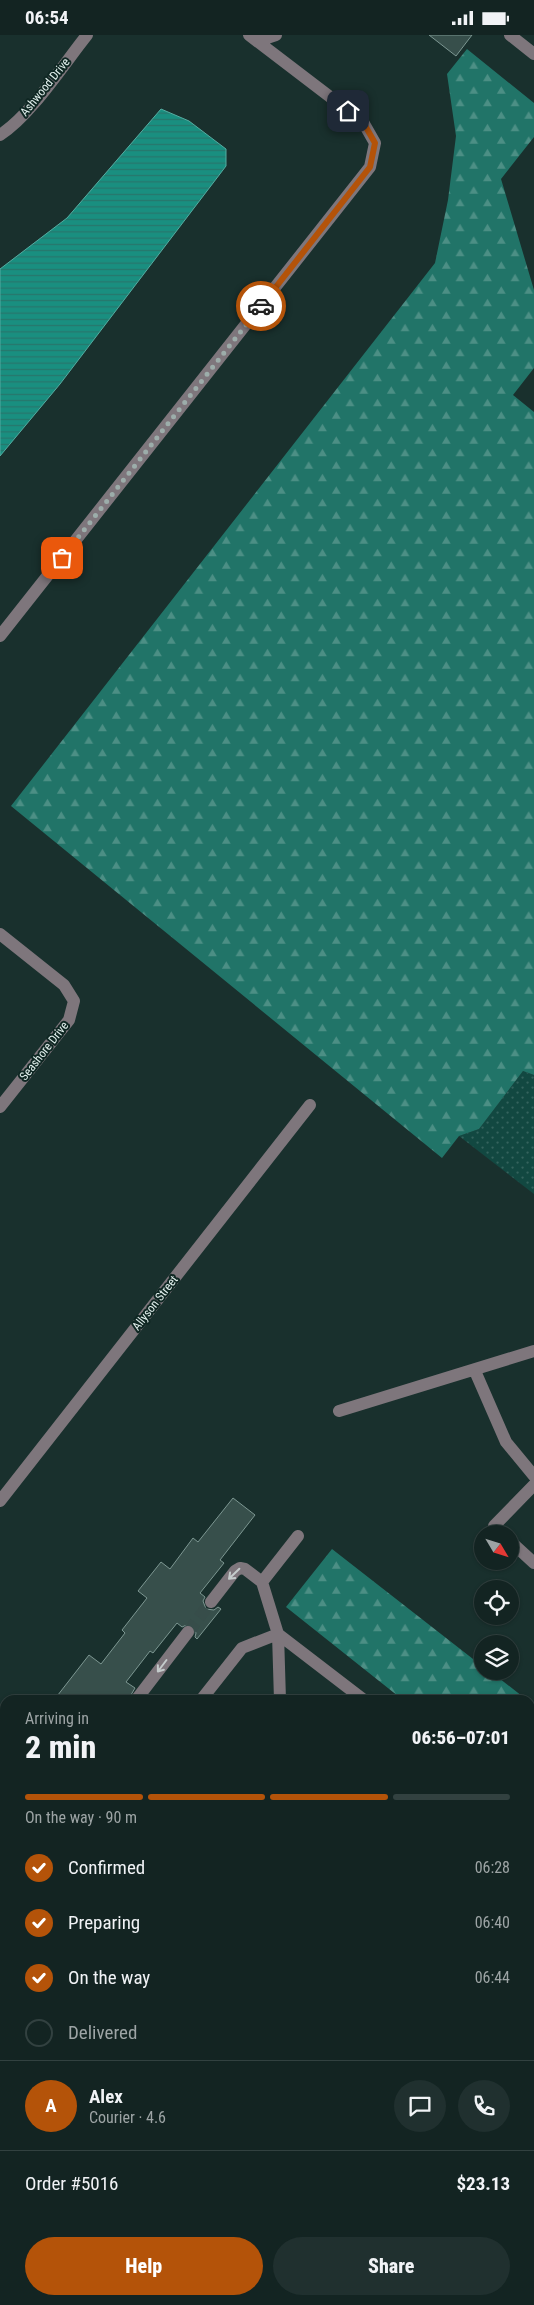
<!DOCTYPE html>
<meta charset="utf-8">
<style>
:root{--surface:#132422;--page:#20302f;--text:#f1f3f6;--muted:#9da4a5;--line:#324140;--accent:#b45309}
body{margin:0;font-family:"Roboto Condensed",sans-serif;background:var(--page);color:var(--text);height:100vh;display:flex;flex-direction:column;font-size:19px;white-space:nowrap}
*{box-sizing:border-box;margin:0}
p{font-size:16px;color:var(--muted)}
.icon{flex:none;width:28px;height:28px;fill:none;stroke:currentColor;stroke-width:2;stroke-linecap:round;stroke-linejoin:round}
.map{position:relative;flex:1;overflow:hidden}
.drawer{position:absolute;left:0px;top:1660px;width:535px;height:610px;display:flex;flex-direction:column;background:var(--surface);border-radius:15px 15px 0 0;box-shadow:0 1px 4px #0004,0 0 0 1px var(--line)}
.drawer>*{flex:none}
.needle{width:32px;rotate:128deg}
.fabs{position:absolute;left:474px;top:1490px;display:grid;gap:10px}
.fabs a{display:grid;place-items:center;width:45px;height:45px;border-radius:50%;background:var(--surface);box-shadow:0 1px 4px #0004,0 0 0 1px var(--line);font-size:25px}
.pin{position:absolute;display:grid;place-items:center;width:42px;height:42px;color:#fff;margin:-21px;border-radius:10px;box-shadow:0 2px 8px #0006}
.courier{position:absolute;display:grid;place-items:center;width:50px;height:50px;margin:-25px;border:4px solid #b45309;border-radius:50%;background:#fff;color:#222;box-shadow:0 1px 6px #0007}
.overview em{font-style:normal;font-weight:800}
.overview div{display:flex;flex-direction:column-reverse}
.overview{display:flex;align-items:center;justify-content:space-between;height:85px;padding:0 25px}
h1{font-size:32px;font-weight:800;line-height:38px}
.bar{display:grid;grid-template-columns:repeat(4,1fr);gap:8px 5px;align-content:center;height:60px;padding:0 25px}
.bar i{height:6px;border-radius:4px;background:var(--line)}
.bar .active{background:var(--accent)}
.bar p{grid-column:span 4}
.line{display:flex;align-items:center;gap:12px;padding:0 25px;border-top:1px solid var(--line)}
.line div{flex:1}
.round{display:grid;place-items:center;flex:none;width:52px;height:52px;border-radius:26px;background:var(--page)}
ol{padding:0 25px;list-style:none}
li{display:flex;align-items:center;gap:15px;height:55px}
li p{margin-inline-start:auto}
li .icon{padding:5px;border-radius:50%;background:var(--accent);color:#fff;stroke-width:4}
li:last-child{color:var(--muted)}
li i{width:28px;height:28px;border:2px solid var(--line);border-radius:50%}
.primary-button{display:flex;gap:10px;margin-top:auto;padding:10px 25px}
.primary-button a{flex:1;height:58px;border-radius:30px;background:var(--accent);color:#fff;font-size:20px;font-weight:800;line-height:58px;text-align:center}
.primary-button a+a{background:var(--page);color:var(--text)}
.status{display:flex;justify-content:space-between;align-items:center;height:35px;padding:0 25px;background:var(--surface);direction:ltr}
.status svg{height:14px;fill:currentColor}
.map>svg:first-child{display:block}
.grass{fill:url(#grass-dots)}
.forest{fill:url(#forest-firs)}
.water{fill:url(#water-rules);stroke:#55aca1}
.building{fill:#374f4b;stroke:#7d9792}
.lines{fill:none;stroke-linecap:round;stroke-linejoin:round}
.minor-tunnel{stroke:#374d4a;stroke-width:12;stroke-dasharray:12 6;stroke-linecap:butt}
.minor{stroke:#7e767c;stroke-width:12}
.oneway{stroke:#c4cbcb}
.done{stroke:#9cadaa;stroke-width:5;stroke-dasharray:0 9}
.route{stroke:#b45309;stroke-width:6}
.labels{text-anchor:middle;dominant-baseline:central;stroke-width:4;stroke-linejoin:round;paint-order:stroke}
.street-label{font-size:12px;fill:#e2f0ed;stroke:#0f2723}
</style>
<div class="status"><b>06:54</b><svg viewBox="0 0 49 12"><path d="M0 12V9h3v3zM5 12V6h3v6zM10 12V3h3v9zM15 12V0h3v12zM26 1h20v11H26zM47 4h2v5h-2z"/></svg></div>
<div class="map">
<svg width="534" height="2270" viewBox="0 0 534 2270">
<defs>
<pattern id="grass-dots" width="8" height="8" patternUnits="userSpaceOnUse" patternTransform="scale(1.25)"><rect width="8" height="8" fill="#124841"/><path d="M2 2h.1M6 6h.1" fill="none" stroke="#34635d" stroke-width="1.8" stroke-linecap="round"/></pattern>
<pattern id="forest-firs" width="22" height="20" patternUnits="userSpaceOnUse" patternTransform="scale(1.25)"><rect width="22" height="20" fill="#217468"/><path d="M5 1l3.5 6h-7zM16 11l3.5 6h-7z" fill="#4c8f85"/></pattern>
<pattern id="water-rules" width="6" height="5" patternUnits="userSpaceOnUse" patternTransform="scale(1.25)"><rect width="6" height="5" fill="#198f80"/><path d="M0 2.5h6" fill="none" stroke="#28766c"/></pattern>
</defs>
<rect width="100%" height="100%" fill="#19302d"/>
<!-- grass -->
<path class="grass" d="M523,1036l11,4v119l-75,-58 20,-7z"/>
<!-- forest -->
<path class="forest" d="M467,14l67,54v34l-33,42 33,111v78l-21,27 21,17v663l-11,-4 -44,58 -20,7 -17,22 -431,-352 424,-543 13,-63 8,-64 -9,-62z
M332,1514l150,117v5h8l37,29h-124l-117,-93z
M530,1668l4,3v132l-4,-3z
M530,2133l4,3v80l-4,-1z"/>
<!-- water -->
<path class="water" d="M161,74l28,12 37,28v17l-166,218 -60,72v-187l67,-51z"/>
<!-- building -->
<path class="building" d="M429,0h43l-16,21z
M233,1463l22,17 -35,45 4,3 -24,30 5,4 -2,4 3,8 8,1 4,-3 3,2 -24,30 -2,-2 1,-4 -3,-7 -4,-2 -7,3 -5,-4 -24,30 -3,-2 -24,31 9,6 -7,12h-74l35,-45 12,9 24,-31 -3,-3 25,-32 -9,-7 23,-29 9,7 23,-31 5,4z"/>
<g class="lines">
<!-- minor-tunnel -->
<path class="minor-tunnel" d="M188,1597l23,-30"/>
<!-- minor -->
<path class="minor" d="M510,0l24,19
M258,6l18,-6
M0,100c31,-20 63,-70 87,-100
M0,601l370,-469 5,-24 -12,-21 -114,-87
M0,899l64,51 10,16 -5,19 -69,87
M475,1336l31,71 28,34
M339,1376l195,-60
M0,1466l310,-396
M502,1499l-8,-8 40,-41
M510,1506l24,22
M262,1547l36,-46
M211,1567l24,-31 5,-3 5,1 17,13 16,52 2,66
M278,1599l86,66
M136,1665l52,-68
M201,1665l41,-52 36,-14
M0,1899l5,-6
M530,1971l4,3
M530,1987l4,-5
M530,2021l4,-5
M0,2188l5,4
M98,2265l6,5
M266,2265l7,5
M383,2265l6,5
M507,2265l7,5
M368,2270l4,-5"/>
</g>
<!-- one-way arrows -->
<defs><path id="oneway-shaft" d="M-6 0H5M1.5-3L5.5 0L1.5 3" fill="none" stroke-width="1.6" stroke-linecap="round" stroke-linejoin="round" transform="scale(1.25)"/></defs>
<g class="oneway">
<use href="#oneway-shaft" transform="translate(234 1539) rotate(136)"/>
<use href="#oneway-shaft" transform="translate(162 1631) rotate(127)"/>
</g>
<g class="lines">
<!-- done -->
<path class="done" d="M62,523l199,-252"/>
<!-- route -->
<path class="route" d="M261,271l109,-139 5,-24 -12,-21 -15,-11"/>
</g>
<g class="labels">
<!-- street labels -->
<g class="street-label">
<text transform="translate(45 52) rotate(-51)">Ashwood Drive</text>
<text transform="translate(44 1016) rotate(-52)">Seashore Drive</text>
<text transform="translate(155 1268) rotate(-52)">Allyson Street</text>
</g>
</g>
</svg>
<div class="fabs">
<a><svg class="needle" viewBox="-14 -14 28 28"><path d="M0-13l5 13h-10z" fill="#e53935"/><path d="M0 13l5-13h-10z" fill="#9da4a5"/></svg></a>
<a><svg class="icon" aria-label="locate" viewBox="0 0 24 24"><circle cx="12" cy="12" r="6"/><path d="M12 2v4M12 18v4M2 12h4M18 12h4"/></svg></a>
<a><svg class="icon" aria-label="layers" viewBox="0 0 24 24"><path d="M12 4l9 5-9 5-9-5zM3 14l9 5 9-5"/></svg></a>
</div>
<div class="pin" style="left:62px;top:523px;background:#ea580c"><svg class="icon" aria-label="bag" viewBox="0 0 24 24"><path d="M5 8h14l-1 12H6zM9 8a3 3 0 0 1 6 0"/></svg></div>
<div class="pin" style="left:348px;top:76px;background:#1f2937"><svg class="icon" aria-label="home" viewBox="0 0 24 24"><path d="M3 11l9-7 9 7M6 9v11h12V9"/></svg></div>
<div class="courier" style="left:261px;top:271px"><svg class="icon" aria-label="car" viewBox="0 0 24 24"><path d="M5 17H2v-5l4-1 3-4h7l3 4 3 1v5h-3M9 17h6M6 11h13"/><circle cx="7" cy="17" r="2"/><circle cx="17" cy="17" r="2"/></svg></div>
<section class="drawer">
<div class="overview"><div><h1>2 min</h1><p>Arriving in</p></div><em>06:56–07:01</em></div>
<div class="bar"><i class="active"></i><i class="active"></i><i class="active"></i><i></i><p>On the way · 90 m</p></div>
<ol>
<li><svg class="icon" aria-label="check" viewBox="0 0 24 24"><path d="M5 12l5 5 9-10"/></svg>Confirmed<p>06:28</p></li>
<li><svg class="icon" aria-label="check" viewBox="0 0 24 24"><path d="M5 12l5 5 9-10"/></svg>Preparing<p>06:40</p></li>
<li><svg class="icon" aria-label="check" viewBox="0 0 24 24"><path d="M5 12l5 5 9-10"/></svg>On the way<p>06:44</p></li>
<li><i></i>Delivered</li>
</ol>
<div class="line" style="height:90px"><b class="round" style="background:var(--accent);color:#fff">A</b><div><b>Alex</b><p>Courier · 4.6</p></div><a class="round"><svg class="icon" aria-label="chat" viewBox="0 0 24 24"><path d="M4 5h16v11H9l-5 4z"/></svg></a><a class="round"><svg class="icon" aria-label="phone" viewBox="0 0 24 24"><path d="M5 4h4l2 5-3 2q2 4 5 5l2-3 5 2v4C11 20 4 13 5 4z"/></svg></a></div>
<div class="line" style="height:65px"><div>Order #5016</div><b>$23.13</b></div>
<div class="primary-button"><a>Help</a><a>Share</a></div>
</section>
</div>
